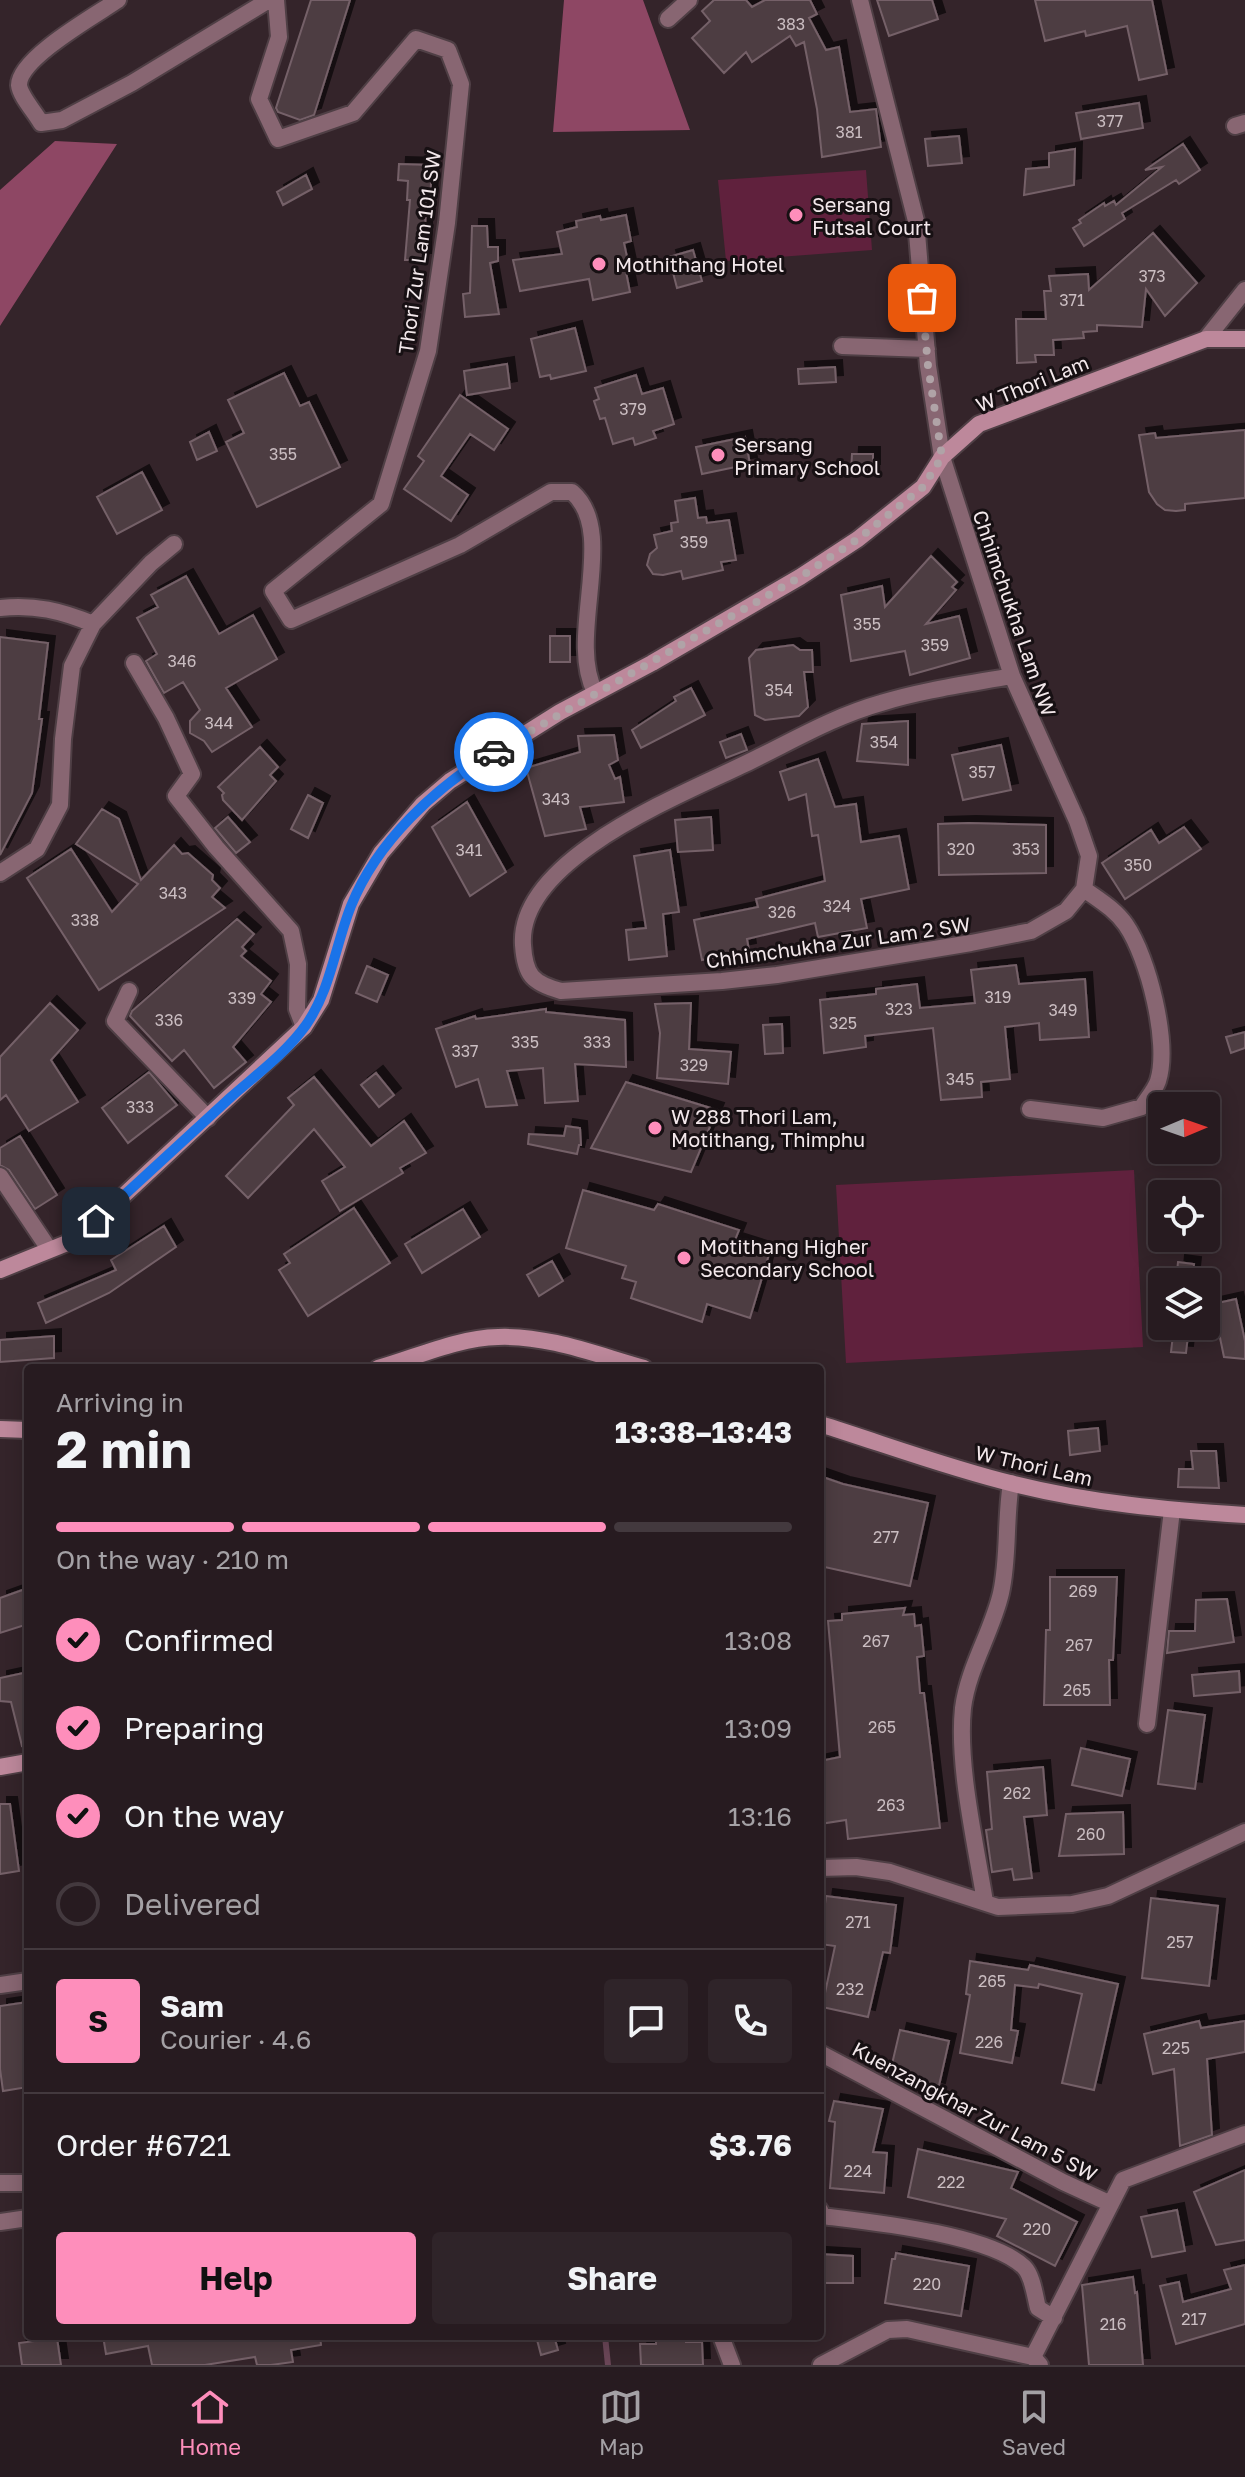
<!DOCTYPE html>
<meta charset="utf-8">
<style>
:root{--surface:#271b20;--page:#2f2429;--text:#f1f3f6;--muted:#a4a1a5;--line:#43393e;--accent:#fe8ebb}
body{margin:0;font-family:"Golos Text",sans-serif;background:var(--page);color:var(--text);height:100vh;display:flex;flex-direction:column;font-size:30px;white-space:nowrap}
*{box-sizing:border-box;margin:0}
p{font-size:26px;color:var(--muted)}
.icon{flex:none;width:44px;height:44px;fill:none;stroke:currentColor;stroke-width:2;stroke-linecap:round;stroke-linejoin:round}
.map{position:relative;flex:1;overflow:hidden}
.details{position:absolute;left:24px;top:1364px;width:800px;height:976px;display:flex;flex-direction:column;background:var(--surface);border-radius:8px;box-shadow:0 4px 20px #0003,0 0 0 2px var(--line)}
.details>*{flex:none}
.needle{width:52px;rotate:88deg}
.controls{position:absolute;left:1148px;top:1092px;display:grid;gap:16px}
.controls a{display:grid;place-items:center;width:72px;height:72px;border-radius:8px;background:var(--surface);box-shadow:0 4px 20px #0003,0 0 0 2px var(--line);font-size:40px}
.pin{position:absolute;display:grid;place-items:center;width:68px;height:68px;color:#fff;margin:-34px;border-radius:16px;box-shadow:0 4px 12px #0006}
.courier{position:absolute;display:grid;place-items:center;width:80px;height:80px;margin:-40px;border:6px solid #1a73e8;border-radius:50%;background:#fff;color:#222;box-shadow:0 2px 10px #0007}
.head em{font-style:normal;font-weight:700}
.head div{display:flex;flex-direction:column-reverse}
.head{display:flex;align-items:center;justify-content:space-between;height:136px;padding:0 32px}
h1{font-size:52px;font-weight:700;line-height:60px}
.bar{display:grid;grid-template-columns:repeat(4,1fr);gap:12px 8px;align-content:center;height:96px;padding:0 32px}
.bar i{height:10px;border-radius:6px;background:var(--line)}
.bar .current{background:var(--accent)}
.bar p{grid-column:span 4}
.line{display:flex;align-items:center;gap:20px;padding:0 32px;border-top:2px solid var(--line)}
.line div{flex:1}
.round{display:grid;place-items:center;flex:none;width:84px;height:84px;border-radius:8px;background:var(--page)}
ol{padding:0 32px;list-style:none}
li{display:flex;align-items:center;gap:24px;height:88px}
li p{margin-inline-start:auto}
li .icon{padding:8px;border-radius:50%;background:var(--accent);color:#111;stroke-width:4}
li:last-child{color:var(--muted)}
li i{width:44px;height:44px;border:4px solid var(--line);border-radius:50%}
.cta{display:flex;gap:16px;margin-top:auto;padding:16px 32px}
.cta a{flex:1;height:92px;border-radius:8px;background:var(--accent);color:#111;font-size:32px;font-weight:700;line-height:92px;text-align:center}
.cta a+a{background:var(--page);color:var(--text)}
.tab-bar{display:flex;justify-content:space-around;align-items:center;height:112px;border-top:2px solid var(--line);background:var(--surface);font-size:22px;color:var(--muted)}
.tab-bar a{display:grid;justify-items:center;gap:4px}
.tab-bar .current{color:var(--accent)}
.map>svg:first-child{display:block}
.green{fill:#60213d}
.forest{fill:#8e4764}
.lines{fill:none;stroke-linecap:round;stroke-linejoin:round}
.stream{stroke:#6a4657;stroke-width:6}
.building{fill:#4e3d43;stroke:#746168;stroke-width:2;filter:url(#shadow)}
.street-casing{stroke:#4f3f45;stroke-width:20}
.secondary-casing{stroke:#4f3f45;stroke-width:20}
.street{stroke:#886672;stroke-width:16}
.secondary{stroke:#bd889b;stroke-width:16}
.done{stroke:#b0a3a7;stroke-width:8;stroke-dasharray:0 14.4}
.route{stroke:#1a73e8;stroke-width:10}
.poi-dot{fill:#fe8ebb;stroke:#171013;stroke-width:3}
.labels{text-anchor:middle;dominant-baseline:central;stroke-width:6;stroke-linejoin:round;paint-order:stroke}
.number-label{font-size:16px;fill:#cabdc1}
.poi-label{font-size:20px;fill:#f3e8eb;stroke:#171013;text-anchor:start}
.street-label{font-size:20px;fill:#f3e8eb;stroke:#171013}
</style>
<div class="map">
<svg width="1245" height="2365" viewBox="0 0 1245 2365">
<defs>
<filter id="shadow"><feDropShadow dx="7" dy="-7" stdDeviation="0" flood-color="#0009"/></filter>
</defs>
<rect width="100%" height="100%" fill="#34242a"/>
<!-- green -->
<path class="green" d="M866,170l6,80 -146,11 -8,-81z
M1134,1170l9,177 -297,16 -10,-178z"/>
<!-- forest -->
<path class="forest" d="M564,0h79l47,130 -137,2z
M55,141l62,3 -117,182v-136z"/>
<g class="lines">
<!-- stream -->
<path class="stream" d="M605,2336l3,29"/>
</g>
<!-- building -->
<path class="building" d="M311,0h39l-36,115 -14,5 -22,-8 -2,-4z
M714,0h32l6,7 13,-7h45l7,14 -8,4 17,32 13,-3 11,65 26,-3 5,38 -59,10 -5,-48 -13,-67 -8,4 -6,-10 -38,26 -6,-10 -22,21 -32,-35 18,-17 -8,-10z
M877,0h55l6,19 -49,17z
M1035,0h117l15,74 -28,6 -12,-54 -41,10 -1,-5 -40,10z
M1139,103l4,25 -62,11 -5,-26z
M959,136l3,27 -34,3 -3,-27z
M1183,144l17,26 -21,14 -3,-4 -54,33 3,6 -41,27 -11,-18 8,-5 -2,-3 25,-17 1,3 9,-5 2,4 46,-38 -17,3z
M1075,149l-1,36 -50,10 2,-26 23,-2v-14z
M399,164l33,1 -2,36h-4l-2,59h-19l5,-60h-3l1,-19 -10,-1z
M306,175l6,14 -29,16 -6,-13z
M626,215l5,26 -7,2 6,28 -4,1 4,20 -37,8 -4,-21 -69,12 -7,-31 49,-6 -5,-22 20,-5 -1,-6 24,-5 1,4z
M472,226h15l1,21h10v14l-8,2 9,51 -34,3 -2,-23 7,-1z
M1153,233l44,50 -32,33 -19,-27 -4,38 -45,-2v6l-14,1 1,6 -31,2 1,15h-19l1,7 -19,1 -1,-44h30l-2,-28h7l-2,-15 39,-2 1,16z
M693,250l9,31 -25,7 -8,-31z
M575,328l11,43 -35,8 -1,-4 -10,2 -9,-38z
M507,364l3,24 -43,7 -3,-24z
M835,367l1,15 -37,2 -1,-15z
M284,373l16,33 9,-4 31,65 -83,40 -31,-65 18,-9 -16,-33z
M636,375l6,19 21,-6 11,36 -21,7 3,7 -21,7 -2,-7 -20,6 -8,-26 -5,1 -6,-18 5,-2 -4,-11z
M460,395l48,34 -14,21 -24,-16 -29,42 27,19 -17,26 -47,-32 20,-28 -6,-5z
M1245,430v68l-60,6v6l-9,1 -11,-1 -8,-6 -8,-12 -10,-57 16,-2 1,5z
M209,432l8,19 -20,9 -7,-18z
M745,437l5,27 -48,10 -6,-27z
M852,454h21v17h-22z
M142,472l20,38 -45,24 -20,-37z
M695,498l3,20 8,-1 1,6 22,-3 7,40 -15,2 2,8 -40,9 -2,-8 -18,4 -10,-1 -6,-9 3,-11 7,-6 -3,-13 18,-4 -1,-8 7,-1 -3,-21z
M931,556l26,26 -5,5 4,3 -30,34 33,-8 11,42 -60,17 -5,-24 -54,10 -10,-66 41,-9 3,21z
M186,576l33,58 34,-19 24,44 -51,29 26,39 -40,25 -8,-11 -14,-8v-12l10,-11 -17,-28 -19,11 -18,-32 11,-7 -20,-36 21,-11 -7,-12z
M550,636h20v26h-20z
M0,637l48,6 -9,76h3l-10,74 -32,62z
M793,645l7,5h12l1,22h-9l4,35 -9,9 -34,4 -10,-5 -6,-57 7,-8z
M691,688l14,27 -64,33 -9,-18 44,-29 -2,-4z
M908,721v44l-51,-4 5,-37z
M741,734l6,16 -21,8 -6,-16z
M614,735l4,25 -9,5 6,14 5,-2 4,25 -44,5 6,22 -41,7 -19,-68 54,-16 -2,-16z
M1001,745l10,45 -48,10 -11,-45z
M260,747l18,20 -8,8 6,6 -34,39 -19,-20 -1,-5 2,-2 -6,-6z
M818,759l17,48 21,-3 5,38 38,-6 10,53 -48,10 6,29 -49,9 -3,-14 -68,16 2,11 -47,10 -8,-40 64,-13 -2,-8 69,-18 -7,-46 -6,1 -6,-42 -17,6 -9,-28z
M308,795l15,8 -15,35 -17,-9z
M467,802l39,70 -36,24 -38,-69z
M102,809l17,10 22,61 33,-35 8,9 6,-1 25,22 -1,5 8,8 -8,9 13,11 -126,82 -72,-112 44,-29 41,63 26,-28 -62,-40z
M228,817l22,25 -14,11 -21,-25z
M711,817l2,33 -35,2 -3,-32z
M969,823l77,2v48l-107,2 -1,-51z
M1184,827l17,22 -76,50 -23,-36 49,-33 8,13z
M670,850l9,62 -16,2 4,42 -38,4 -3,-30 20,-2 -12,-72z
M237,919l17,15 -12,13 4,4 -5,5 30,25 -10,13 10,8 -38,45 13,15 -32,26 -30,-38 -12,11 -42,-45 2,-5z
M1016,965l3,19 66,-5 4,58 -49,3 -1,-17 -34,4 5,52 -29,3 1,15 -41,3 -8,-72 -68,8 1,11 -42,6 -4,-53 56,-6v-5l41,-5 3,24 55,-5 -4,-33z
M367,966l21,9 -11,27 -21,-9z
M50,1003l28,27 -27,30 27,42 -49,29 -23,-36 -6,5v-43z
M691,1003l-2,46 42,3 -3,32 -71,-6 3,-45 -5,-29z
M546,1009v3l79,8 1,47 -51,-3 3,37 -33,2 -2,-35 -36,3 10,34 -31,2 -8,-28 -22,8 -20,-58 39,-13 1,3z
M782,1024l1,29 -18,1 -2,-29z
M1245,1032v16l-14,5 -5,-16z
M149,1072l28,33 -49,38 -26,-35z
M376,1073l18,22 -15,12 -18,-22z
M314,1077l57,69 33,-25 22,32 -26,15 3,5 -63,38 -18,-30 23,-14 -31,-38 -66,69 -22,-22 68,-71 -6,-7z
M626,1082l91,28 -26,62 -100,-24z
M566,1126l14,2 1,17h-2l-2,9 -49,-10 1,-10 35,2z
M20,1136l37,59 -22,14 -26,-39 -9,-5v-17z
M583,1190l71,20 4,-6 81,26 -4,10 35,11 -20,67 -43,-14 -5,18 -71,-24 5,-16 -14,-4 4,-12 -60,-18z
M354,1208l36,55 -82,53 -29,-46 11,-7 -6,-9z
M463,1209l17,28 -58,36 -17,-29z
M164,1226l12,21 -67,46 -63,30 -8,-20 78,-33 -5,-10z
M552,1261l11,20 -24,15 -12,-21z
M1178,1262l16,2 -2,18h-16z
M1236,1299l9,42v18l-21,-2 -11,-53z
M1174,1326h15l-3,27 -15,-1z
M54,1336v22l-54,4v-22z
M1098,1428l2,23 -30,4 -2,-24z
M1191,1451h25l3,37 -41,-1 1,-18h14z
M820,1476l23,8 85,19 -18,83 -90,-20z
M1050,1577h67l-4,83h-4l1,45h-66l2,-75h4z
M28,1588v36l-28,9v-35z
M1227,1599l7,43 -67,11 2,-22h26l1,-31z
M905,1608l-2,7 11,-1 1,12 6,-1 3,31 -7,1 3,36h4l16,135 -92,11 -2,-19 -26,4v-63l20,-4 -12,-136 14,-1v-6z
M1239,1671l1,21 -46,4 -2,-21z
M28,1672v73l-6,1 -11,-44 -11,-1v-23z
M1168,1710l37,5 -10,74 -37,-5z
M1081,1748l49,11 -8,37 -50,-11z
M1043,1767l4,48 -23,2 8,61 -18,2 -2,-11 -20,3 -6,-42 6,-1 -5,-57z
M0,1804h10l9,67 -19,3z
M1123,1812l1,42 -65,2 7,-42z
M826,1896l70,9 -6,48 -7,-1 -15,65 -46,-10 13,-61 -15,-2z
M1151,1898l67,8 -9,80 -67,-8z
M970,1961l58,9 2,-5 88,19 -24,106 -32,-7 20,-89 -43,-10 -1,4 -23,-3 -4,45 7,1 -6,32 -52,-10 10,-58 -4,-1z
M28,2002v85l-25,4 -3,-22v-63z
M1199,2021l2,7 44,-7v31l-38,7 5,76 -32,11 -6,-77 -21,5 -9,-40z
M900,2030l49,11 -11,49 -49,-13z
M834,2101l49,8 -10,43 14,1 -3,40 -54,-5 5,-66 -6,-1z
M918,2149l100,23 -7,16 66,34 -22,44 -58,-30 9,-17 -98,-22z
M1245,2170v70l-29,5 -22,-53z
M1177,2210l8,41 -33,6 -11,-40z
M896,2253l73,13 -8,50 -76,-13 7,-44h3z
M820,2254l33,2v27h-33z
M1245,2265v59l-69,20 -16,-58 19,-4 4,20 48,-13 -7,-19z
M1133,2277l2,16 2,-1 6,73h-54l-7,-80z
M103,2336h217l1,9 -30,5 2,12 -22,3h-14l-2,-8 -50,8h-53l-4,-19 -42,8z
M536,2336h18l4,14 -17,5z
M686,2337v5h16l1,23h-62l-1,-21h16v-5z
M57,2338l4,27h-39l-3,-22z"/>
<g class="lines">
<defs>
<path id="street" d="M118,0c-22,15 -99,58 -99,85 1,11 16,27 22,38l21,-3 70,-37 137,-83
M276,0l3,37 -20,62 19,40 75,-26 63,-74 32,11 13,34 -14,139 -19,128 -47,153 -108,87 18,29 169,-75 91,-53h21c47,40 -6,144 23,200
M860,0l56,221 12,145 14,91 70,219 65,145 12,35 -5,33 -18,22 -35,20 -60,12 -194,32 -55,6 -161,10c-29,-8 -36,-16 -38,-46 -6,-88 166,-153 230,-185 43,-21 82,-44 128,-57 42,-13 87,-19 131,-27
M668,19l21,-19
M1235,126l10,-3
M1206,339l39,-49
M842,346l85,3
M0,608c34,-4 62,3 93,16
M134,663l32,55 26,56 -16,22 40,51 75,84 7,33 -1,45 7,18
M0,873l37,-24 23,-44 3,-66 9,-73 21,-42 58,-61 23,-19
M129,991l-14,30 93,97
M1030,1109l73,9 39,-11c5,-8 13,-17 16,-26 12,-38 -10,-124 -32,-156 -11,-16 -27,-25 -42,-36
M0,1176l49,73
M1147,1724l25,-214
M820,1868l36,-1 34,5 108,35 74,-3 36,-8 137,-64
M985,1902c-9,-57 -28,-137 -22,-194 5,-40 29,-76 38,-115 8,-36 4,-73 10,-110
M0,1985l28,-4
M820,2053l243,129 48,22
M0,2183h28
M820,2210l2,6c49,6 168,18 202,51 9,9 11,30 14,41l16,10
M0,2222l28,-4
M721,2336l11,29
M821,2365l67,-35 19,-1 126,28
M1040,2365l-7,-8 90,-177 122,-46"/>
<path id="secondary" d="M0,1270l77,-31 227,-212 17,-27 30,-96 30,-51 42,-49 27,-23 110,-69 92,-49 148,-86 58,-38 65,-52 19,-30 37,-33 227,-85h39
M378,1368c39,-11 79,-30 120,-31 50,-2 99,18 146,31
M820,1424c64,20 128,44 194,60 76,19 153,26 231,31
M0,1429l28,1
M0,1767l28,-5"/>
</defs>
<!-- street casing -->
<use href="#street" class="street-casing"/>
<!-- secondary casing -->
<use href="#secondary" class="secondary-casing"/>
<!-- street -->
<use href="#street" class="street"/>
<!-- secondary -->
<use href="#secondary" class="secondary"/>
</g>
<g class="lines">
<!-- done -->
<path class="done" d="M494,752l306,-175 58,-38 65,-52 19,-30 -14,-91 -6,-68"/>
<!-- route -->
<path class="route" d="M96,1221c45,-41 90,-83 135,-124 25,-22 55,-44 75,-72 25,-36 29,-79 45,-119 26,-65 85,-119 143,-154"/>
</g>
<!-- markers -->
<g class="poi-dot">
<circle cx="796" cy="215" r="8"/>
<circle cx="599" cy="264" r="8"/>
<circle cx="718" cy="455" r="8"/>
<circle cx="655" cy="1128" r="8"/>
<circle cx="684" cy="1258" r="8"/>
</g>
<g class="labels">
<!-- number labels -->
<g class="number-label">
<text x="791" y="24">383</text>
<text x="1110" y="121">377</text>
<text x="849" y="132">381</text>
<text x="1152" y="276">373</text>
<text x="1072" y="300">371</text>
<text x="633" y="409">379</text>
<text x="283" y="454">355</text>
<text x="694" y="542">359</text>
<text x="867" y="624">355</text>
<text x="935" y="645">359</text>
<text x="182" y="661">346</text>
<text x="779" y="690">354</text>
<text x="219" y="723">344</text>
<text x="884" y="742">354</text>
<text x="982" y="772">357</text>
<text x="556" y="799">343</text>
<text x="961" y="849">320</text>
<text x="1026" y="849">353</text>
<text x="469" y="850">341</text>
<text x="1138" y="865">350</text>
<text x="173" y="893">343</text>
<text x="837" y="906">324</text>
<text x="782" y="912">326</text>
<text x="85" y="920">338</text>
<text x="998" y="997">319</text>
<text x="242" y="998">339</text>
<text x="899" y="1009">323</text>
<text x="1063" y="1010">349</text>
<text x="169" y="1020">336</text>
<text x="843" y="1023">325</text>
<text x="525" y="1042">335</text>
<text x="597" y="1042">333</text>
<text x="465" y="1051">337</text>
<text x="694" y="1065">329</text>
<text x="960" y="1079">345</text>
<text x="140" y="1107">333</text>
<text x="886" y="1537">277</text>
<text x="1083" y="1591">269</text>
<text x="876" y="1641">267</text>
<text x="1079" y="1645">267</text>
<text x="1077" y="1690">265</text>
<text x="882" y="1727">265</text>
<text x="1017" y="1793">262</text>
<text x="891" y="1805">263</text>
<text x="1091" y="1834">260</text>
<text x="858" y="1922">271</text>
<text x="1180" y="1942">257</text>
<text x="992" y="1981">265</text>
<text x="850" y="1989">232</text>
<text x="989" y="2042">226</text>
<text x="1176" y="2048">225</text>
<text x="858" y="2171">224</text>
<text x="951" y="2182">222</text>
<text x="1037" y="2229">220</text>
<text x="927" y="2284">220</text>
<text x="1194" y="2319">217</text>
<text x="1113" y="2324">216</text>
</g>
<!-- poi labels -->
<g class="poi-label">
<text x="812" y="204">Sersang<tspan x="812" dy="23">Futsal Court</tspan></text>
<text x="615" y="264">Mothithang Hotel</text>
<text x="734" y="444">Sersang<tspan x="734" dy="23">Primary School</tspan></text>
<text x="671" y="1116">W 288 Thori Lam,<tspan x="671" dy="23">Motithang, Thimphu</tspan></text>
<text x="700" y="1246">Motithang Higher<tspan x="700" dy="23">Secondary School</tspan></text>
</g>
<!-- street labels -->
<g class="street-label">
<text transform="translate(419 252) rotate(-82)">Thori Zur Lam 101 SW</text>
<text transform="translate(1032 383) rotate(-22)">W Thori Lam</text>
<text transform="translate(1015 613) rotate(71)">Chhimchukha Lam NW</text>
<text transform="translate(838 942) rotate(-8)">Chhimchukha Zur Lam 2 SW</text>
<text transform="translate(1034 1465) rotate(13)">W Thori Lam</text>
<text transform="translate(975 2111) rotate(28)">Kuenzangkhar Zur Lam 5 SW</text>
</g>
</g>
</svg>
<div class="controls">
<a><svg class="needle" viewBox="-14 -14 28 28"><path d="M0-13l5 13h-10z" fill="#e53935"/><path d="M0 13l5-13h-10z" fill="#a4a1a5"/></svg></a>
<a><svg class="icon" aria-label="locate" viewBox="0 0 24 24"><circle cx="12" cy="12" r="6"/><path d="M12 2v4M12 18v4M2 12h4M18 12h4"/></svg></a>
<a><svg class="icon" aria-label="layers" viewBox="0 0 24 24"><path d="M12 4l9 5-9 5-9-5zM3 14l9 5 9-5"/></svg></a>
</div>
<div class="pin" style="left:922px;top:298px;background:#ea580c"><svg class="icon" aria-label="bag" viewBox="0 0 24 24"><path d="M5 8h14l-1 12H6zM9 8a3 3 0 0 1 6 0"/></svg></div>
<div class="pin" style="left:96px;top:1221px;background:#1f2937"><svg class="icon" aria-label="home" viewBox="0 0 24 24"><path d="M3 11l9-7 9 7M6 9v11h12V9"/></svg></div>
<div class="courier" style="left:494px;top:752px"><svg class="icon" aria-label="car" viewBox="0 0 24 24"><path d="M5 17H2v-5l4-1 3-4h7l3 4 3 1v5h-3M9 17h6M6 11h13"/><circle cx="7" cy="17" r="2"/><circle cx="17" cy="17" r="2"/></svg></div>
<section class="details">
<div class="head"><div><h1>2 min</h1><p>Arriving in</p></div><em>13:38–13:43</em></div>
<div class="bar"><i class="current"></i><i class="current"></i><i class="current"></i><i></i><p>On the way · 210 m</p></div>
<ol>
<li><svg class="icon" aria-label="check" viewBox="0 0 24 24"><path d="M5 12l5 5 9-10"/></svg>Confirmed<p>13:08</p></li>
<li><svg class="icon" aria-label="check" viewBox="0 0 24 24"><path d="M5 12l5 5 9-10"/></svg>Preparing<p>13:09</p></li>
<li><svg class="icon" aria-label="check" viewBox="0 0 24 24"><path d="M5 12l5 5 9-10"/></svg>On the way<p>13:16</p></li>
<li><i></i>Delivered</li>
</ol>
<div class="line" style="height:144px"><b class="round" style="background:var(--accent);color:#111">S</b><div><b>Sam</b><p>Courier · 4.6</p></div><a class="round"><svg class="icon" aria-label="chat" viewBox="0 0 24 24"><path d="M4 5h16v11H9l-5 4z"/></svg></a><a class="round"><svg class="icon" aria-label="phone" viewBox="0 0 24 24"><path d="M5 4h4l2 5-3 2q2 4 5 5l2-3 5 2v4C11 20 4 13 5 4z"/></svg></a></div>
<div class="line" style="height:104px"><div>Order #6721</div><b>$3.76</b></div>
<div class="cta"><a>Help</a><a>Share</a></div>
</section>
</div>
<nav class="tab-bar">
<a class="current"><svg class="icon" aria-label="home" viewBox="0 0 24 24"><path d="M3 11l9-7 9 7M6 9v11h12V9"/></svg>Home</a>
<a><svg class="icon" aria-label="map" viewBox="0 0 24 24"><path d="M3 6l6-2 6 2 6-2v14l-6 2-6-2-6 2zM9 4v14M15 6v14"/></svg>Map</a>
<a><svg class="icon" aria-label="saved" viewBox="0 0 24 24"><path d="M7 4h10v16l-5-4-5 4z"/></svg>Saved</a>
</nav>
